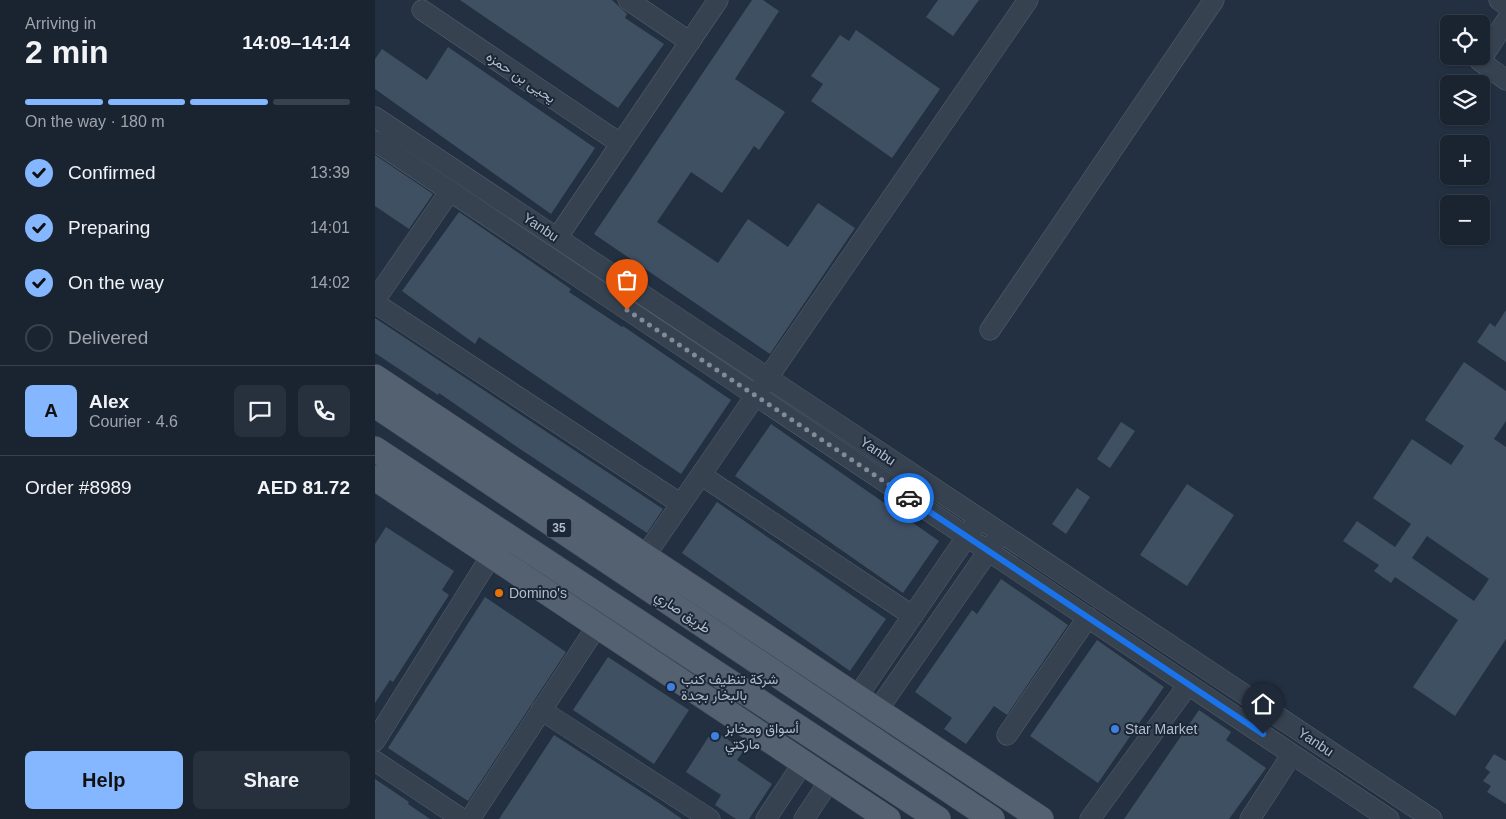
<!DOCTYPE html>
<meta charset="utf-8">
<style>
:root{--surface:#1a2431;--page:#27303d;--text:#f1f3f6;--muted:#9fa4ab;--line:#38414d;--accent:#84b7ff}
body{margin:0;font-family:Arial,Vazirmatn,sans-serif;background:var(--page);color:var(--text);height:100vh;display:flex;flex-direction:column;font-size:19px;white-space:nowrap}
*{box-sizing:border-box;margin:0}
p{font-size:16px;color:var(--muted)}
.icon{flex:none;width:28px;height:28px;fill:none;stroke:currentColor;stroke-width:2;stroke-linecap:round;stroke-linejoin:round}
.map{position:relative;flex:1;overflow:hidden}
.drawer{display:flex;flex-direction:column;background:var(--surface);width:375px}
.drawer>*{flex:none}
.fabs{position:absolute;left:1065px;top:15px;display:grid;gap:10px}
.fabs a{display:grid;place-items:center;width:50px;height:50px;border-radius:8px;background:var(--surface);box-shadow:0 1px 4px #0004,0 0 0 1px var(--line);font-size:25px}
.pin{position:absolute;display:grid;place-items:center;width:42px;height:42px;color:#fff;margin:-51px -21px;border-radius:50% 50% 50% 0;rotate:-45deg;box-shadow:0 0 5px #0007}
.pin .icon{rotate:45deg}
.courier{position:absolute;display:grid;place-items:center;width:50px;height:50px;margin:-25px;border:4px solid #1a73e8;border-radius:50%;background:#fff;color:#222;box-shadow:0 1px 6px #0007}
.head em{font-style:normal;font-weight:600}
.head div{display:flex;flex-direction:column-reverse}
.head{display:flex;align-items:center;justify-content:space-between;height:85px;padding:0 25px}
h1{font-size:32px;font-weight:600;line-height:38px}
.bar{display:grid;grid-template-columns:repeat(4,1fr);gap:8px 5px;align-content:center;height:60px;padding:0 25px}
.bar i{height:6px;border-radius:4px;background:var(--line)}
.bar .selected{background:var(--accent)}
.bar p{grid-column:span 4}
.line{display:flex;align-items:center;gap:12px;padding:0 25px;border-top:1px solid var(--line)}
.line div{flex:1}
.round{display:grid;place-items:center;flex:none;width:52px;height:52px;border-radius:8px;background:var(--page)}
ol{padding:0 25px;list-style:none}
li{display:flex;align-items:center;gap:15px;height:55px}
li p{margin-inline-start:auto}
li .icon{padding:5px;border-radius:50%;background:var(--accent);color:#111;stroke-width:4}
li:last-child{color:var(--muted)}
li i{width:28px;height:28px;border:2px solid var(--line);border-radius:50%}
.action{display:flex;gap:10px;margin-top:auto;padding:10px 25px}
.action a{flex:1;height:58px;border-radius:8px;background:var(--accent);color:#111;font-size:20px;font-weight:600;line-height:58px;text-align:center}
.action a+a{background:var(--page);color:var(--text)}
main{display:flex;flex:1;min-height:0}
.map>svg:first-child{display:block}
.building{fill:#405063;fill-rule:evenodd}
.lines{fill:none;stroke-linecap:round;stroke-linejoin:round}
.minor-casing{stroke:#54606e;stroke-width:21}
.major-casing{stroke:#3f4b5a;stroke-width:26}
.minor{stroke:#364250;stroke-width:20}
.major{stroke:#546171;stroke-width:25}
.done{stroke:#808c9b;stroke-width:5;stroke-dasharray:0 9}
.route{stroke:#1a73e8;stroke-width:6}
.food-dot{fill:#e8710a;stroke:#1b2736;stroke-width:2}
.shop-dot{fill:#3f7fe0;stroke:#1b2736;stroke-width:2}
.labels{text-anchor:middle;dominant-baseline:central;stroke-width:4;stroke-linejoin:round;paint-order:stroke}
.shield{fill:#1b2736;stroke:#85909e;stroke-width:1}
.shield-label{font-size:12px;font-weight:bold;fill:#b2bdcb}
.street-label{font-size:14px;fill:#b2bdcb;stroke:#1b2736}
.poi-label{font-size:14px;fill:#b2bdcb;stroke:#1b2736;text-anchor:start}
</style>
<main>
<section class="drawer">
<div class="head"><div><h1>2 min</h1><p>Arriving in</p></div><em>14:09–14:14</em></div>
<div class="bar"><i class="selected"></i><i class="selected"></i><i class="selected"></i><i></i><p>On the way · 180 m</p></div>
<ol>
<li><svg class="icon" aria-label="check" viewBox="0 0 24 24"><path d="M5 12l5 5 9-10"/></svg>Confirmed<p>13:39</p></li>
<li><svg class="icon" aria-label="check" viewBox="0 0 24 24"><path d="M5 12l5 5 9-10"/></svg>Preparing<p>14:01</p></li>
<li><svg class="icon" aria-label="check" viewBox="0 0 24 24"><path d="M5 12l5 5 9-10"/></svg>On the way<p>14:02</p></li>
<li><i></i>Delivered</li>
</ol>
<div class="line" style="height:90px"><b class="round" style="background:var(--accent);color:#111">A</b><div><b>Alex</b><p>Courier · 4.6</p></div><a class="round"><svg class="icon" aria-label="chat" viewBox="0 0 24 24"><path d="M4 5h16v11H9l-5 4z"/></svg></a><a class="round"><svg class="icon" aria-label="phone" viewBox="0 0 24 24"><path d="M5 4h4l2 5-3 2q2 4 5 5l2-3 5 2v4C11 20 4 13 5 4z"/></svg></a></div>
<div class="line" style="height:65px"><div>Order #8989</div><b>AED 81.72</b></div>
<div class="action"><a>Help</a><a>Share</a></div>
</section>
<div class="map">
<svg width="1131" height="819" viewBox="0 0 1131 819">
<rect width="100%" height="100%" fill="#223041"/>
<!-- building -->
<path class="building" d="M85,0h152l15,14 -2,4 39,26 -46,64z
M377,0h11l16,11 -44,68 50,33 -26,38 -5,-4 -32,47 -31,-21 -34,50 61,41 30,-44 40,28 30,-44 37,25 -85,126 -176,-120z
M563,0h41l-26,36 -27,-19z
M481,30l84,59 -48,69 -81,-57 12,-17 -12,-8 29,-41 9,6z
M73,47l147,101 -44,66 -176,-125v-30l7,-10 45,31z
M0,155l58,39 -24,35 -34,-23z
M84,212l112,77 -2,3 53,35 1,-1 108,74 -50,74 -202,-137 -4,7 -73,-53z
M1131,310v52l-29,-20 13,-19 5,4z
M0,318l288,191 -16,24 -127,-84 -81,-56 -1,2 -63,-42z
M1089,362l42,29v30l-12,18 12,8v192l-51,77 -42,-29 45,-67 -63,-43 -4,6 -17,-12 5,-6 -36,-24 14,-20 38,26 16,-23 -38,-26 39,-59 39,26 13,-19 -39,-26zM1052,536l62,43 -15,22 -62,-43z
M746,422l14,9 -25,37 -13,-9z
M396,424l168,117 -36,52 -168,-117z
M812,484l47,31 -47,71 -47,-31z
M702,488l13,9 -24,37 -14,-10z
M342,502l169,117 -36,52 -168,-118z
M11,527l68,44 -12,19 7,5 -56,87 -3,-2 -15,23v-159z
M626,579l67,46 -61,90 -13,-9 -28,38 -22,-15 8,-11 -37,-26 57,-82 5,4z
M110,597l81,55 -98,149 -80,-53z
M722,640l67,47 -66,96 -68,-47z
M233,657l81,53 -35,54 -81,-54z
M824,710l32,22 -5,8 40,28 -37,51h-105z
M338,730l31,20 -7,10 35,24 -23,35h-13l-21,-14 6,-10 -35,-23z
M179,735l102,66 26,18h-183z
M1119,754l12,7v43l-19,-12 4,-6 -8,-5 7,-9 -5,-4z
M0,779l34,23 -1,2 22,15h-55z"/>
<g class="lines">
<defs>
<path id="minor" d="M253,0l62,42
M1124,0l7,5
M47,10l199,134
M1131,21l-26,40 26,19
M0,117l1057,702
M0,141l1014,678
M182,238l161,-238
M0,300l75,-109
M0,303l306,201
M615,330l224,-330
M326,475l212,141
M270,556l383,-556
M482,697l117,-171
M166,710l169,109
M502,711l119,-171
M632,735l81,-118
M0,741l116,-185
M0,761l87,58
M95,819l127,-193
M391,819l37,-56
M429,819l26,-39
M715,819l98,-134
M875,819l42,-65"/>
<path id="major" d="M0,377l666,442
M0,405l617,414
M0,449l563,370
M0,478l513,341"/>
</defs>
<!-- minor casing -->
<use href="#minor" class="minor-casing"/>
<!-- major casing -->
<use href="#major" class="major-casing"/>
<!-- minor -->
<use href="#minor" class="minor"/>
<!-- major -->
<use href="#major" class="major"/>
</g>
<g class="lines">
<!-- done -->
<path class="done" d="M252,310l282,188"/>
<!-- route -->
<path class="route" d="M534,498l354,236"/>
</g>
<!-- markers -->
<circle class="food-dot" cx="124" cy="593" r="5"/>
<g class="shop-dot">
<circle cx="296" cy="687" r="5"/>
<circle cx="740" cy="729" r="5"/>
<circle cx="340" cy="736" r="5"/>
</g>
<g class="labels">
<!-- shield labels -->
<rect class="shield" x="171.5" y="518.5" width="25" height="19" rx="4"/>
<g class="shield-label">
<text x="184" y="528">35</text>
</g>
<!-- street labels -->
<g class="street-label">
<text transform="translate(146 77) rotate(34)">يحيى بن حمزه</text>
<text transform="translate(166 227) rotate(34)">Yanbu</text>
<text transform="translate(503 451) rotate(34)">Yanbu</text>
<text transform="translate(308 612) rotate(34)">طريق صاري</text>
<text transform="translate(941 742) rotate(34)">Yanbu</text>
</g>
<!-- poi labels -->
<g class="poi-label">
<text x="134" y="593">Domino's</text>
<text x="306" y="679">شركة تنظيف كنب<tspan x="306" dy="16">بالبخار بجدة</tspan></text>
<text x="350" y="728">أسواق ومخابز<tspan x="350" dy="16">ماركتي</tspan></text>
<text x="750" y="729">Star Market</text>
</g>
</g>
</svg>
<div class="fabs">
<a><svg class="icon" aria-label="locate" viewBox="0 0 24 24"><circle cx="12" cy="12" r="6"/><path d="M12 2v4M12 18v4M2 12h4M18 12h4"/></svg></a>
<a><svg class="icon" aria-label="layers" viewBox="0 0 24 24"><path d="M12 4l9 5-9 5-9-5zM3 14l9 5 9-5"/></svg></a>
<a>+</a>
<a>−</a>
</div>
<div class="pin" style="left:252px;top:310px;background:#ea580c"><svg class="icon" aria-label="bag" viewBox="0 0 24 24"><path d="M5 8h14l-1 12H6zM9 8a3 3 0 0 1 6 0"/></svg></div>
<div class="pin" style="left:888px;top:734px;background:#1f2937"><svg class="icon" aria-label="home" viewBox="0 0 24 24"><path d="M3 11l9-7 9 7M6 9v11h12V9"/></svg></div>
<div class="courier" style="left:534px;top:498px"><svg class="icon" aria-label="car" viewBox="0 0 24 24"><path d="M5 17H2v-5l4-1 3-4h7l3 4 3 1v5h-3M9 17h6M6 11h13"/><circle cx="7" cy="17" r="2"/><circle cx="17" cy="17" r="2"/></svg></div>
</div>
</main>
